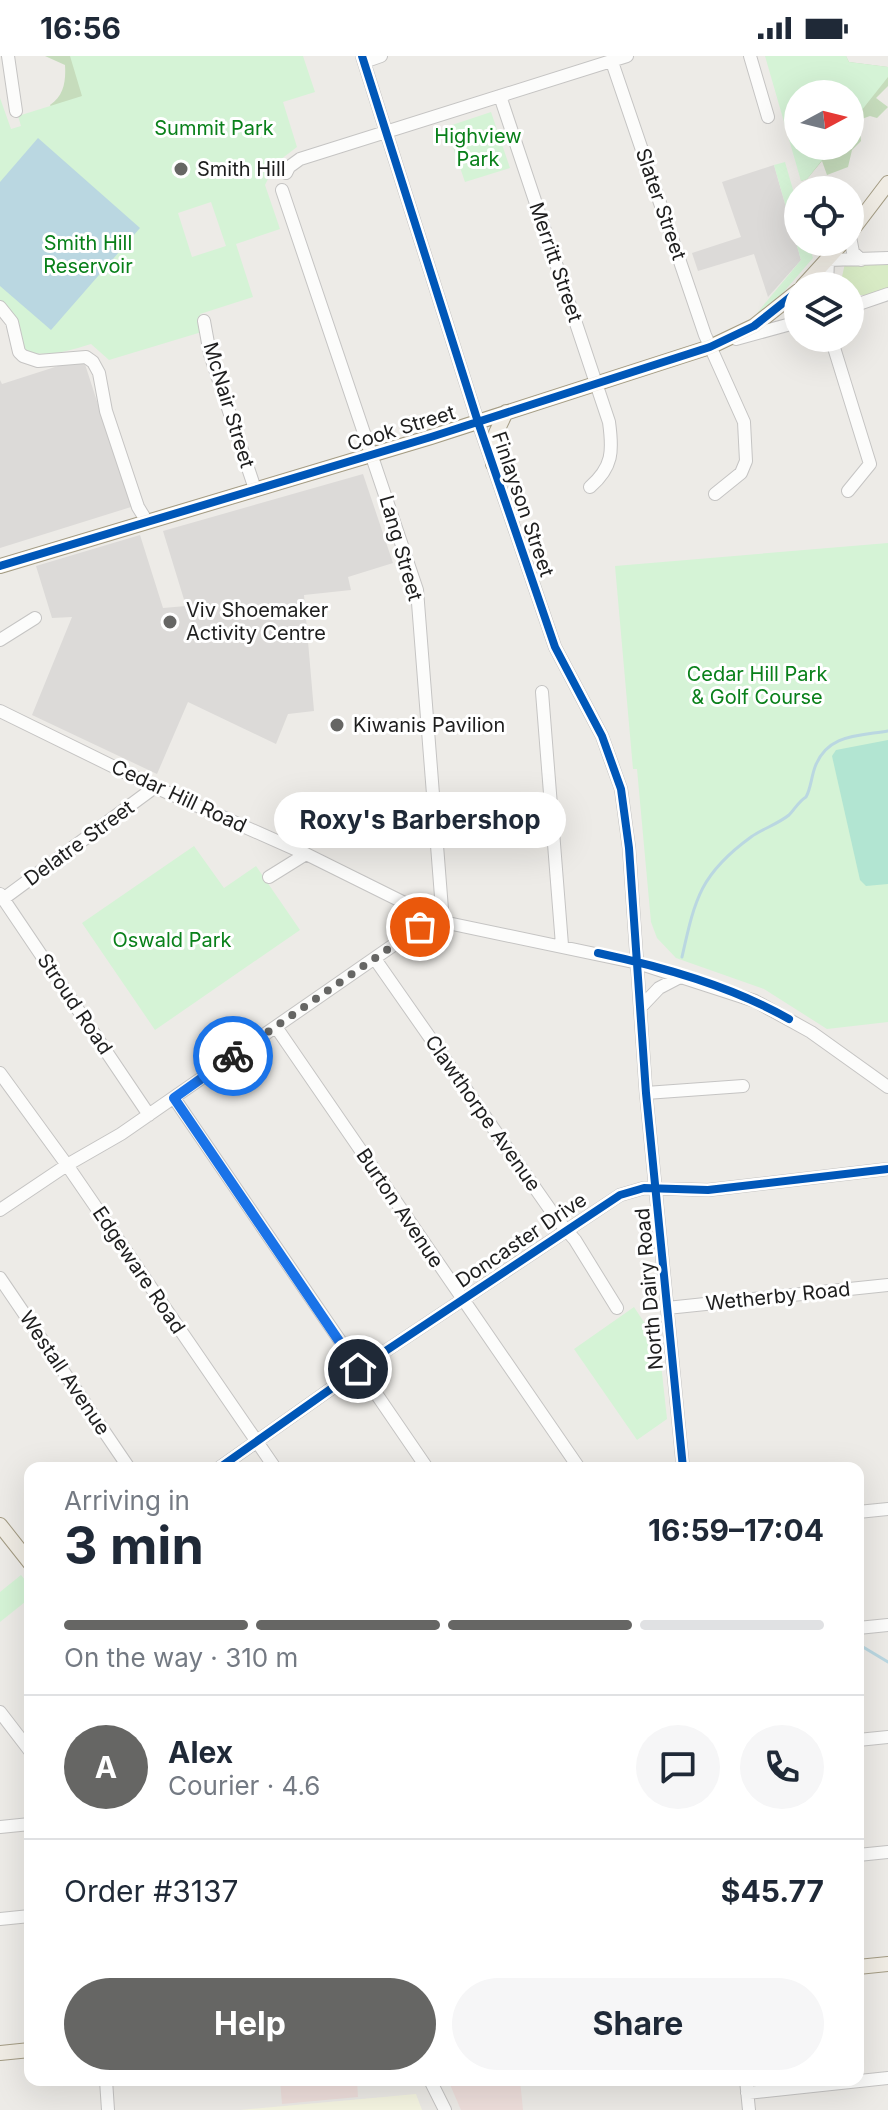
<!DOCTYPE html>
<meta charset="utf-8">
<style>
:root{--surface:#fff;--page:#f6f6f7;--text:#1f2937;--muted:#747a83;--line:#e0e1e3;--accent:#666664}
body{margin:0;font-family:Inter,sans-serif;background:var(--page);color:var(--text);height:100vh;display:flex;flex-direction:column;font-size:30px;white-space:nowrap}
*{box-sizing:border-box;margin:0}
p{font-size:26px;color:var(--muted)}
.icon{flex:none;width:44px;height:44px;fill:none;stroke:currentColor;stroke-width:2;stroke-linecap:round;stroke-linejoin:round}
.map{position:relative;flex:1;overflow:hidden}
.drawer{position:absolute;left:24px;top:1406px;width:840px;height:624px;display:flex;flex-direction:column;background:var(--surface);border-radius:16px;box-shadow:0 8px 32px #0002}
.drawer>*{flex:none}
.needle{width:52px;rotate:83deg}
.tools{position:absolute;left:784px;top:24px;display:grid;gap:16px}
.tools a{display:grid;place-items:center;width:80px;height:80px;border-radius:50%;background:var(--surface);box-shadow:0 8px 32px #0002;font-size:40px}
.pin{position:absolute;display:grid;place-items:center;width:68px;height:68px;color:#fff;margin:-34px;border:4px solid #fff;border-radius:50%;box-shadow:0 2px 8px #0007}
.courier{position:absolute;display:grid;place-items:center;width:80px;height:80px;margin:-40px;border:6px solid #1a73e8;border-radius:50%;background:#fff;color:#222;box-shadow:0 2px 10px #0007}
.bubble{position:absolute;height:56px;border-radius:28px;background:var(--surface);box-shadow:0 8px 32px #0002;font-size:26px;font-weight:700;line-height:56px;text-align:center}
.headline em{font-style:normal;font-weight:700}
.headline div{display:flex;flex-direction:column-reverse}
.headline{display:flex;align-items:center;justify-content:space-between;height:136px;padding:0 40px}
h1{font-size:52px;font-weight:700;line-height:60px}
.bar{display:grid;grid-template-columns:repeat(4,1fr);gap:12px 8px;align-content:center;height:96px;padding:0 40px}
.bar i{height:10px;border-radius:6px;background:var(--line)}
.bar .current{background:var(--accent)}
.bar p{grid-column:span 4}
.line{display:flex;align-items:center;gap:20px;padding:0 40px;border-top:2px solid var(--line)}
.line div{flex:1}
.round{display:grid;place-items:center;flex:none;width:84px;height:84px;border-radius:42px;background:var(--page)}
.primary-button{display:flex;gap:16px;margin-top:auto;padding:16px 40px}
.primary-button a{flex:1;height:92px;border-radius:48px;background:var(--accent);color:#fff;font-size:32px;font-weight:700;line-height:92px;text-align:center}
.primary-button a+a{background:var(--page);color:var(--text)}
.status{display:flex;justify-content:space-between;align-items:center;height:56px;padding:0 40px;background:var(--surface);direction:ltr}
.status svg{height:22px;fill:currentColor}
.map>svg:first-child{display:block}
.residential{fill:#dcdad8}
.commercial{fill:#efdfdc}
.education{fill:#f6f6e2}
.grass{fill:#d8ebc5}
.forest{fill:#c6dcbc}
.park{fill:#d5f3d6;fill-rule:evenodd}
.pitch{fill:#b2e5d2}
.water{fill:#bad7e1}
.lines{fill:none;stroke-linecap:round;stroke-linejoin:round}
.stream{stroke:#bad7e1;stroke-width:3}
.minor-casing{stroke:#c5c4c3;stroke-width:14}
.major-casing{stroke:#a39b83;stroke-width:16}
.minor{stroke:#fcfcfb;stroke-width:12}
.major{stroke:#f0ece4;stroke-width:14}
.cycleway-casing{stroke:#fff;stroke-width:13}
.cycleway{stroke:#0057b8;stroke-width:8}
.done{stroke:#666664;stroke-width:8;stroke-dasharray:0 14.4}
.route{stroke:#1a73e8;stroke-width:10}
.poi-dot{fill:#666664;stroke:#fff;stroke-width:3}
.labels{text-anchor:middle;dominant-baseline:central;stroke-width:6;stroke-linejoin:round;paint-order:stroke}
.park-label{font-size:20px;fill:#09801a;stroke:#fff}
.poi-label{font-size:20px;fill:#1e1e1e;stroke:#fff;text-anchor:start}
.street-label{font-size:20px;fill:#1e1e1e;stroke:#fff}
</style>
<div class="status"><b>16:56</b><svg viewBox="0 0 49 12"><path d="M0 12V9h3v3zM5 12V6h3v6zM10 12V3h3v9zM15 12V0h3v12zM26 1h20v11H26zM47 4h2v5h-2z"/></svg></div>
<div class="map">
<svg width="888" height="2054" viewBox="0 0 888 2054">
<rect width="100%" height="100%" fill="#edebe7"/>
<!-- residential -->
<path class="residential" d="M774,109l27,95 -33,37 -14,-43 -56,17 -6,-18 49,-16 -19,-55z
M83,302l48,149 -131,41v-168l2,4z
M363,418l30,89 -45,14 3,13 -47,5 10,116 -26,3 -12,30 -88,-42 -31,72 -125,-59 40,-98 -20,1 -16,-52 104,-31 23,73 23,-2 -23,-75z"/>
<!-- commercial -->
<path class="commercial" d="M280,2024h77l1,17 -76,7z
M448,2024h72l3,30h-62z"/>
<!-- education -->
<path class="education" d="M416,2038l6,16h-182z"/>
<!-- grass -->
<path class="grass" d="M888,206v27l-21,6h-17v-9h-10l5,-23z"/>
<!-- forest -->
<path class="forest" d="M45,0h54l-8,35 -36,23 -5,-9c14,-9 16,-24 15,-40z
M846,0l3,6 39,5v19l-12,12 12,9 -11,11 -7,-2 -11,4 2,21 -9,9 -4,17 -21,8 -5,-14 -15,18 -6,2 -3,-35h52v-52z"/>
<!-- park -->
<path class="park" d="M70,0h233l12,36 -32,10 14,45 -21,16 -11,22 15,44 -44,15 17,53 -53,17 5,17 -96,29 -18,-16c-29,9 -47,14 -76,5l-15,-41v-210l11,31 10,-3 -3,-10 64,-20zM211,146l15,44 -34,11 -14,-44z
M765,0h81l3,6 39,5v10l-38,48v-31h-52v52h35l-26,33 -6,2z
M491,56l19,56 -45,14 -19,-55z
M785,106l13,45v35h10l5,16 -32,37 -24,18 44,-53 -27,-95z
M888,487v479l-61,7 -63,-40 -88,-31 -19,-20 -6,-16 -14,-153h-4l-18,-203z
M194,790l30,42 32,-22 44,64 -145,100 -73,-107z
M634,1251l25,38 8,74 -30,21 -63,-91z
M21,1519l9,11v12l-30,24v-30z"/>
<!-- pitch -->
<path class="pitch" d="M888,684v144l-22,2 -6,-6 -28,-124 4,-6z"/>
<!-- water -->
<path class="water" d="M38,82l102,90 -89,102 -51,-44v-104z"/>
<g class="lines">
<!-- stream -->
<path class="stream" d="M682,901c13,-58 18,-83 69,-120 11,-8 27,-13 38,-22 6,-6 9,-13 17,-18 5,-9 5,-19 9,-30 12,-33 43,-31 73,-36
M858,1588l30,18"/>
<defs>
<path id="minor" d="M8,0l8,55
M362,0l116,366 77,225 47,89 19,53 8,59 17,245 37,375
M750,0l18,61
M364,6l17,-6
M612,6l93,273 39,87 2,39 -5,12 -26,21
M500,40l109,326c4,29 4,45 -19,65
M286,117l3,-6 11,-8 327,-103
M282,134l135,400 26,332
M850,181l3,15 8,8
M827,230l1,-26 60,-2
M0,251l12,15 7,30 4,4 15,5 48,-4 7,5 6,11 7,38 32,96 8,13
M850,251l38,-13
M204,265l6,33 45,135
M831,282l39,126 -22,27
M736,283l62,-17
M0,584l35,-22
M542,636l20,253
M0,655l155,76 151,67 137,68 195,41 117,38 56,31 77,55
M269,821l37,-23
M0,838l149,221
M3,843l152,-112
M375,903l181,259 19,22 42,68
M640,952l19,-20 23,-12
M276,971l303,441
M0,1017l67,92 208,303
M646,1037l97,-7
M174,1042l253,370
M0,1154l67,-45 54,-31 313,-217
M0,1222l129,190
M667,1252l221,-23
M219,1412l147,-104 254,-169 24,-7 64,2 180,-21
M858,1456l30,-3
M858,1572l30,-3
M0,1656l30,39
M858,1684l30,-3
M0,1771l30,-3
M858,1799l30,-3
M0,1863l30,-3
M106,2024l2,30
M430,2024l15,30
M746,2024l3,30
M747,2037l141,-15"/>
<path id="major" d="M850,177l38,-50
M803,230l40,-44
M493,408l3,-31 10,-21
M0,510l431,-129 279,-90 44,-21 44,-35
M0,1469l30,38
M858,1911l30,-3
M0,1997l30,-3"/>
</defs>
<!-- minor casing -->
<use href="#minor" class="minor-casing"/>
<!-- major casing -->
<use href="#major" class="major-casing"/>
<!-- minor -->
<use href="#minor" class="minor"/>
<!-- major -->
<use href="#major" class="major"/>
<defs>
<path id="cycleway" d="M362,0l116,366 77,225 47,89 19,53 8,59 17,245 37,375
M0,510l431,-129 279,-90 44,-21 44,-35
M598,897c65,14 133,33 191,66
M219,1412l147,-104 254,-169 24,-7 64,2 180,-21"/>
</defs>
<!-- cycleway casing -->
<use href="#cycleway" class="cycleway-casing"/>
<!-- cycleway -->
<use href="#cycleway" class="cycleway"/>
</g>
<g class="lines">
<!-- done -->
<path class="done" d="M233,1000l187,-129"/>
<!-- route -->
<path class="route" d="M233,1000l-59,42 184,271"/>
</g>
<!-- markers -->
<g class="poi-dot">
<circle cx="181" cy="113" r="8"/>
<circle cx="170" cy="566" r="8"/>
<circle cx="337" cy="669" r="8"/>
</g>
<g class="labels">
<!-- park labels -->
<g class="park-label">
<text x="214" y="72">Summit Park</text>
<text x="478" y="80">Highview<tspan x="478" dy="23">Park</tspan></text>
<text x="88" y="187">Smith Hill<tspan x="88" dy="23">Reservoir</tspan></text>
<text x="757" y="618">Cedar Hill Park<tspan x="757" dy="23">&amp; Golf Course</tspan></text>
<text x="172" y="884">Oswald Park</text>
</g>
<!-- poi labels -->
<g class="poi-label">
<text x="197" y="113">Smith Hill</text>
<text x="186" y="554">Viv Shoemaker<tspan x="186" dy="23">Activity Centre</tspan></text>
<text x="353" y="669">Kiwanis Pavilion</text>
</g>
<!-- street labels -->
<g class="street-label">
<text transform="translate(661 148) rotate(71)">Slater Street</text>
<text transform="translate(556 206) rotate(71)">Merritt Street</text>
<text transform="translate(229 349) rotate(73)">McNair Street</text>
<text transform="translate(401 372) rotate(-17)">Cook Street</text>
<text transform="translate(523 448) rotate(71)">Finlayson Street</text>
<text transform="translate(401 492) rotate(74)">Lang Street</text>
<text transform="translate(179 740) rotate(25)">Cedar Hill Road</text>
<text transform="translate(79 787) rotate(-36)">Delatre Street</text>
<text transform="translate(75 948) rotate(56)">Stroud Road</text>
<text transform="translate(483 1057) rotate(55)">Clawthorpe Avenue</text>
<text transform="translate(400 1152) rotate(56)">Burton Avenue</text>
<text transform="translate(521 1184) rotate(-34)">Doncaster Drive</text>
<text transform="translate(139 1214) rotate(56)">Edgeware Road</text>
<text transform="translate(649 1233) rotate(-95)">North Dairy Road</text>
<text transform="translate(778 1240) rotate(-6)">Wetherby Road</text>
<text transform="translate(65 1317) rotate(56)">Westall Avenue</text>
</g>
</g>
</svg>
<div class="tools">
<a><svg class="needle" viewBox="-14 -14 28 28"><path d="M0-13l5 13h-10z" fill="#e53935"/><path d="M0 13l5-13h-10z" fill="#747a83"/></svg></a>
<a><svg class="icon" aria-label="locate" viewBox="0 0 24 24"><circle cx="12" cy="12" r="6"/><path d="M12 2v4M12 18v4M2 12h4M18 12h4"/></svg></a>
<a><svg class="icon" aria-label="layers" viewBox="0 0 24 24"><path d="M12 4l9 5-9 5-9-5zM3 14l9 5 9-5"/></svg></a>
</div>
<div class="pin" style="left:420px;top:871px;background:#ea580c"><svg class="icon" aria-label="bag" viewBox="0 0 24 24"><path d="M5 8h14l-1 12H6zM9 8a3 3 0 0 1 6 0"/></svg></div>
<div class="pin" style="left:358px;top:1313px;background:#1f2937"><svg class="icon" aria-label="home" viewBox="0 0 24 24"><path d="M3 11l9-7 9 7M6 9v11h12V9"/></svg></div>
<div class="courier" style="left:233px;top:1000px"><svg class="icon" aria-label="bike" viewBox="0 0 24 24"><circle cx="6" cy="16" r="4"/><circle cx="18" cy="16" r="4"/><path d="M6 16l4-8h5l3 8M10 8l3 8H6M13 5h3"/></svg></div>
<div class="bubble" style="left:274px;top:736px;width:292px">Roxy's Barbershop</div>
<section class="drawer">
<div class="headline"><div><h1>3 min</h1><p>Arriving in</p></div><em>16:59–17:04</em></div>
<div class="bar"><i class="current"></i><i class="current"></i><i class="current"></i><i></i><p>On the way · 310 m</p></div>
<div class="line" style="height:144px"><b class="round" style="background:var(--accent);color:#fff">A</b><div><b>Alex</b><p>Courier · 4.6</p></div><a class="round"><svg class="icon" aria-label="chat" viewBox="0 0 24 24"><path d="M4 5h16v11H9l-5 4z"/></svg></a><a class="round"><svg class="icon" aria-label="phone" viewBox="0 0 24 24"><path d="M5 4h4l2 5-3 2q2 4 5 5l2-3 5 2v4C11 20 4 13 5 4z"/></svg></a></div>
<div class="line" style="height:104px"><div>Order #3137</div><b>$45.77</b></div>
<div class="primary-button"><a>Help</a><a>Share</a></div>
</section>
</div>
